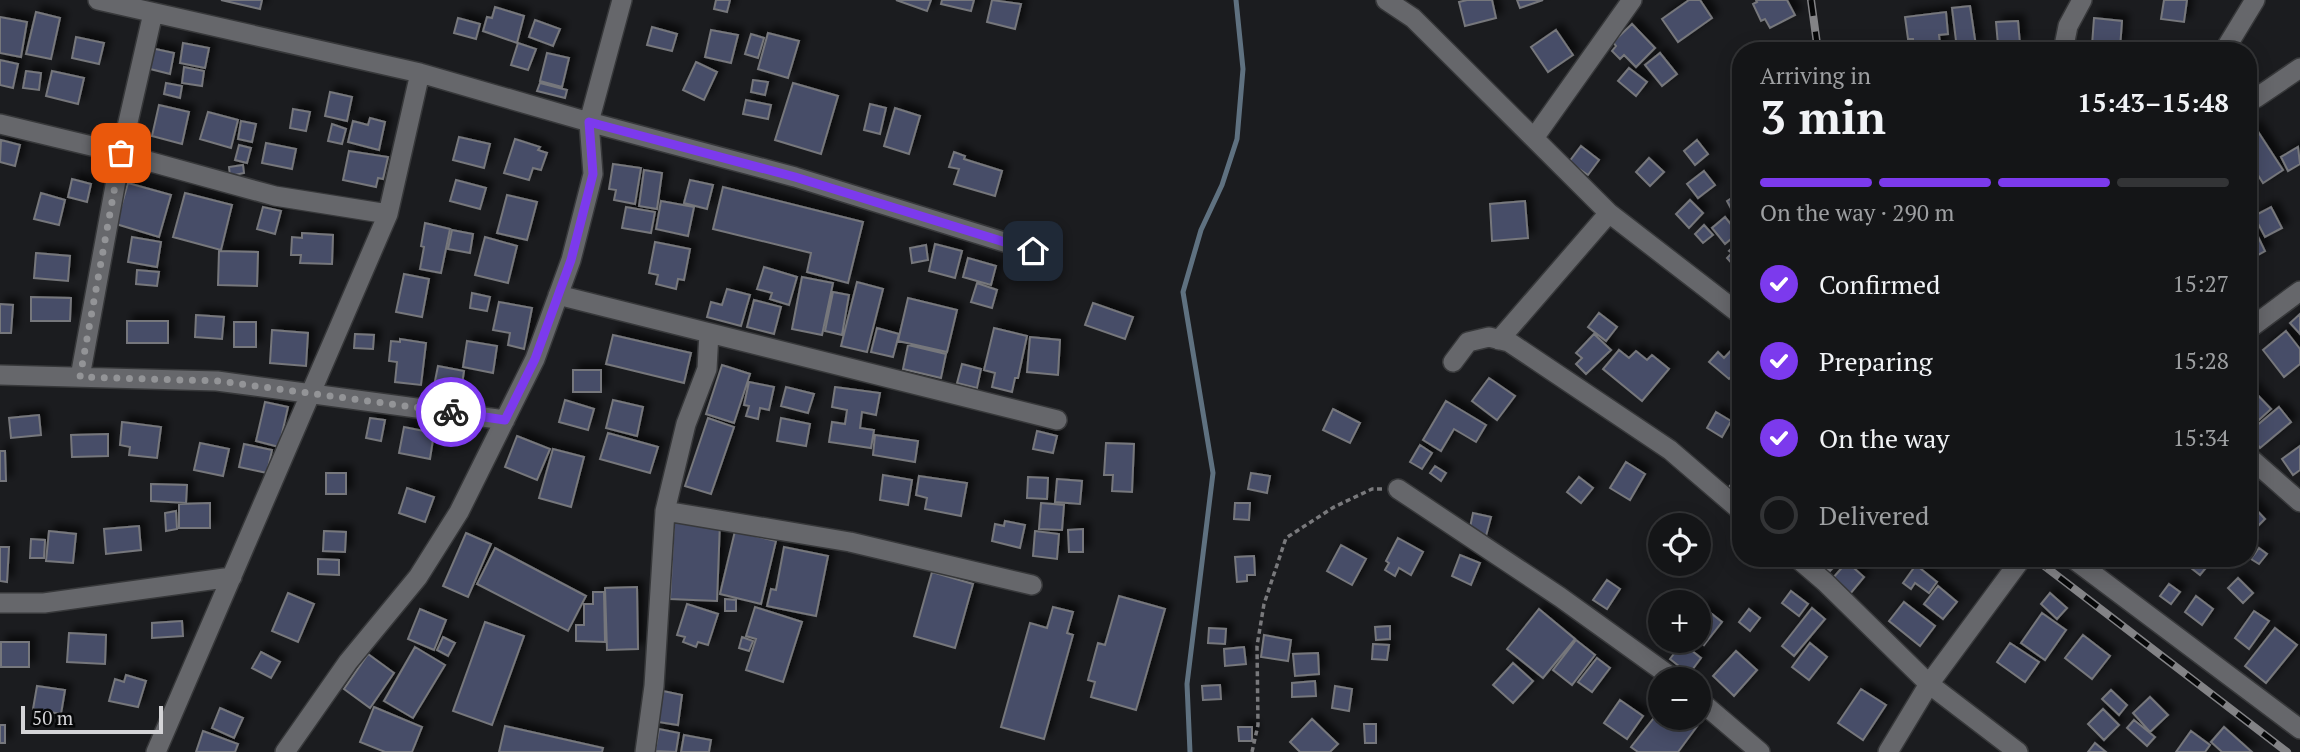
<!DOCTYPE html>
<meta charset="utf-8">
<style>
:root{--surface:#141517;--page:#1d1e20;--text:#f1f3f6;--muted:#9d9fa1;--line:#333436;--accent:#7c3aed}
body{margin:0;font-family:"PT Serif",serif;background:var(--page);color:var(--text);height:100vh;display:flex;flex-direction:column;font-size:26px;white-space:nowrap}
*{box-sizing:border-box;margin:0}
p{font-size:23px;color:var(--muted)}
.icon{flex:none;width:38px;height:38px;fill:none;stroke:currentColor;stroke-width:2;stroke-linecap:round;stroke-linejoin:round}
.map{position:relative;flex:1;overflow:hidden}
.side{position:absolute;left:1732px;top:42px;width:525px;height:525px;display:flex;flex-direction:column;background:var(--surface);border-radius:28px;box-shadow:0 4px 18px #0003,0 0 0 2px var(--line)}
.side>*{flex:none}
.controls{position:absolute;left:1648px;top:513px;display:grid;gap:14px}
.controls a{display:grid;place-items:center;width:63px;height:63px;border-radius:50%;background:var(--surface);box-shadow:0 4px 18px #0003,0 0 0 2px var(--line);font-size:35px}
.scale{position:absolute;left:21px;bottom:18px;width:142px;box-sizing:border-box;padding-left:7px;border:4px solid #d4d4d7;border-top:0;font-size:19px;line-height:24px;white-space:nowrap;color:#d4d4d7;-webkit-text-stroke:5px #060708;paint-order:stroke}
.pin{position:absolute;display:grid;place-items:center;width:60px;height:60px;color:#fff;margin:-30px;border-radius:14px;box-shadow:0 4px 10px #0006}
.courier{position:absolute;display:grid;place-items:center;width:70px;height:70px;margin:-35px;border:5px solid #7c3aed;border-radius:50%;background:#fff;color:#222;box-shadow:0 2px 9px #0007}
.overview em{font-style:normal;font-weight:700}
.overview div{display:flex;flex-direction:column-reverse}
.overview{display:flex;align-items:center;justify-content:space-between;height:119px;padding:0 28px}
h1{font-size:46px;font-weight:700;line-height:52px}
.bar{display:grid;grid-template-columns:repeat(4,1fr);gap:10px 7px;align-content:center;height:84px;padding:0 28px}
.bar i{height:9px;border-radius:5px;background:var(--line)}
.bar .on{background:var(--accent)}
.bar p{grid-column:span 4}
ol{padding:0 28px;list-style:none}
li{display:flex;align-items:center;gap:21px;height:77px}
li p{margin-inline-start:auto}
li .icon{padding:7px;border-radius:50%;background:var(--accent);color:#fff;stroke-width:4}
li:last-child{color:var(--muted)}
li i{width:38px;height:38px;border:4px solid var(--line);border-radius:50%}
.map>svg:first-child{display:block}
.lines{fill:none;stroke-linecap:round;stroke-linejoin:round}
.stream{stroke:#5f7180;stroke-width:5}
.building{fill:#474d68;stroke:#76777b;stroke-width:2;filter:url(#shadow)}
.minor-casing{stroke:#37383a;stroke-width:22}
.path{stroke:#79797c;stroke-width:3.5;stroke-dasharray:5 3.5;stroke-linecap:butt}
.minor{stroke:#66676b;stroke-width:19}
.rail-casing{stroke:#838386;stroke-width:8}
.rail{stroke:#060708;stroke-width:5;stroke-dasharray:16;stroke-linecap:butt}
.done{stroke:#939497;stroke-width:7;stroke-dasharray:0 12.6}
.route{stroke:#7c3aed;stroke-width:9}
</style>
<div class="map">
<svg width="2300" height="752" viewBox="0 0 2300 752">
<defs>
<filter id="shadow"><feDropShadow dx="6" dy="-6" stdDeviation="3.5" flood-color="#0009"/></filter>
</defs>
<rect width="100%" height="100%" fill="#1b1c1f"/>
<g class="lines">
<!-- stream -->
<path class="stream" d="M1190,752l-3,-68 26,-211 -30,-181 18,-62 21,-45 15,-46 6,-70 -7,-69"/>
</g>
<!-- building -->
<path class="building" d="M221,0h41l-2,9z
M716,0h14l-3,12 -13,-3z
M896,0h35l-4,11z
M942,0h32l-3,11 -30,-7z
M992,0l29,4 -6,25 -28,-7z
M1467,0h25l4,18 -31,8 -6,-24z
M1517,0h26l-23,8z
M1689,0h11l12,18 -34,24 -16,-23z
M1756,0h31l8,15 -25,13 -5,-9 -4,2 -8,-17 4,-2z
M2164,0h23l-3,22 -23,-3z
M1970,6l6,40 -19,3 -5,-41z
M495,7l29,9 -7,27 -34,-12 4,-14 5,1z
M36,12l24,6 -9,41 -25,-5z
M1946,12l2,22 -9,1 2,16h-27l-1,-12h-5l-3,-22z
M0,17l27,5 -6,35 -21,-4z
M458,18l22,6 -4,15 -22,-6z
M2094,18l28,3 -2,27 -28,-3z
M535,20l25,9 -7,17 -24,-9z
M2018,21l2,23 -22,1 -2,-23z
M1632,24l23,24 -19,19 -12,-12 -4,4 -8,-8 4,-5 -3,-4z
M652,27l25,7 -5,17 -25,-6z
M711,30l27,5 -7,28 -26,-6z
M1556,30l17,25 -25,17 -17,-25z
M768,33l31,8 -11,37 -30,-9z
M751,34l13,4 -6,20 -13,-4z
M76,37l28,6 -5,21 -27,-6z
M183,43l26,5 -4,20 -25,-5z
M518,43l18,6 -8,21 -17,-5z
M151,48l23,5 -4,21 -24,-6z
M547,53l22,5 -7,29 -22,-6z
M1660,53l17,21 -15,12 -17,-21z
M0,60l18,4 -5,24 -13,-3z
M696,62l21,10 -13,28 -21,-10z
M184,67l20,4 -2,15 -20,-3z
M1629,68l18,14 -11,14 -18,-15z
M26,71l15,2 -2,17 -16,-2z
M52,71l32,7 -6,26 -32,-8z
M753,80l15,2 -3,13 -14,-3z
M166,83l16,3 -2,12 -16,-4z
M540,83l27,7 -2,8 -28,-7z
M793,83l45,13 -17,58 -46,-14z
M330,92l22,5 -5,24 -22,-5z
M746,100l25,5 -3,14 -25,-5z
M870,104l16,4 -6,26 -16,-4z
M159,105l30,7 -7,32 -30,-8z
M895,108l25,8 -11,38 -25,-8z
M293,109l17,3 -4,19 -16,-3z
M208,112l30,8 -7,28 -31,-9z
M370,118l15,4 -6,28 -31,-8 5,-21 15,4z
M241,121l15,3 -4,18 -14,-3z
M332,124l14,5 -4,15 -14,-3z
M2255,127l28,43 -20,13 -14,-22v-30z
M459,137l31,7 -6,24 -31,-8z
M515,139l25,8 -2,3 9,3 -6,17 -8,-2 -4,12 -25,-7z
M1,140l19,5 -5,21 -15,-4z
M1697,140l11,14 -13,11 -11,-14z
M266,143l30,6 -4,20 -30,-6z
M239,145l12,3 -4,15 -12,-3z
M1581,146l18,14 -11,15 -19,-13z
M2298,147l2,17 -12,7 -7,-14z
M349,151l39,6 -5,22 -5,-1 -2,9 -33,-7z
M954,152l11,4 -1,3 38,12 -7,25 -41,-12 5,-15 -10,-2z
M1649,158l15,14 -14,14 -14,-14z
M613,164l28,4 -6,36 -21,-4 2,-10 -7,-1z
M243,165l1,8 -14,3 -1,-9z
M644,170l18,3 -5,36 -18,-3z
M1704,171l11,14 -17,13 -11,-14z
M72,179l19,5 -4,18 -19,-5z
M456,180l30,8 -6,21 -30,-8z
M690,180l23,5 -6,24 -23,-6z
M128,183l43,12 -12,42 -43,-13z
M723,187l140,35 -15,61 -41,-11 4,-19 -98,-24z
M1741,192v18l-7,4 -7,-13z
M41,193l24,7 -6,25 -25,-6z
M185,193l47,12 -11,45 -48,-13z
M507,195l30,7 -10,38 -30,-7z
M1690,200l13,13 -14,15 -13,-14z
M661,201l33,6 -6,29 -32,-7z
M1525,201l3,37 -36,3 -2,-37z
M263,207l18,4 -6,23 -18,-5z
M626,207l29,5 -4,21 -29,-5z
M2271,207l11,21 -17,9 -11,-21z
M1725,217l13,16 -13,11 -13,-16z
M2249,218l16,33 -16,9z
M425,223l25,6 -9,44 -21,-4 4,-22 -3,-1z
M1704,225l9,10 -10,8 -8,-9z
M452,230l21,4 -3,19 -22,-4z
M302,233l31,2 -1,29 -32,-1 1,-8h-10l1,-18 10,1z
M132,237l29,5 -4,25 -29,-5z
M485,237l32,9 -9,37 -33,-8z
M1741,240v25l-1,-2 -5,4 -8,-9 5,-5 -3,-2z
M655,242l35,7 -6,31 -6,-1 -2,10 -20,-5 2,-9 -9,-2z
M935,244l27,7 -7,27 -26,-7z
M926,245l2,15 -16,3 -2,-15z
M219,251l39,1 -1,34 -39,-1z
M36,253l34,3 -2,25 -34,-3z
M968,258l28,8 -5,19 -28,-8z
M764,267l33,10 -8,28 -19,-6 2,-6 -15,-4z
M137,270l22,2 -2,14 -21,-2z
M404,274l25,5 -7,38 -26,-5z
M802,277l31,6 -11,52 -30,-6z
M857,282l26,7 -16,63 -26,-6z
M977,283l20,7 -5,18 -21,-6z
M727,289l23,6 -9,31 -34,-9 4,-15 11,3z
M833,292l16,3 -7,40 -17,-4z
M472,293l18,4 -3,14 -17,-3z
M31,297l40,1 -1,23h-39z
M908,298l49,12 -10,42 -49,-11z
M754,300l27,7 -7,27 -27,-7z
M499,302l33,6 -8,41 -16,-4 2,-12 -17,-3z
M1093,303l40,14 -8,22 -40,-14z
M0,304l13,1 -2,28h-11z
M1599,313l18,14 -11,14 -18,-14z
M2300,314v20l-10,-11z
M196,315l28,2 -2,22 -27,-2z
M127,321h41v22h-41z
M234,322h22v25h-22z
M877,328l22,6 -6,23 -22,-5z
M994,328l33,8 -9,42h-3l-3,14 -20,-5 3,-14 -11,-3z
M272,330l36,3 -2,33 -36,-3z
M2286,331l14,18v15l-16,13 -21,-27z
M355,334l19,1 -1,14 -19,-1z
M1594,334l17,16 -25,24 -10,-10 6,-6 -6,-5z
M613,335l78,18 -7,30 -78,-19z
M1030,337l30,3 -2,35 -31,-3z
M400,339l26,4 -5,42 -26,-3 2,-20 -8,-1 2,-20 9,1z
M467,341l30,5 -4,27 -30,-6z
M1739,342l2,2v23l-12,12 -20,-17 9,-10 6,6z
M908,345l38,9 -5,24 -38,-9z
M1619,350l10,8 7,-7 11,9 5,-5 17,14 -27,32 -39,-32z
M962,364l19,5 -4,19 -20,-5z
M722,365l28,9 -16,49 -28,-9z
M438,366l26,5 -3,20 -27,-5z
M573,370h28v22h-28z
M1489,378l26,18 -18,24 -25,-19z
M749,382l25,5 -5,23 -9,-2 -2,11 -12,-3 3,-10 -5,-1z
M786,387l28,7 -6,19 -27,-7z
M835,387l45,6 -4,22 -14,-3 -2,16 14,2 -3,18 -42,-6 3,-20 13,2 2,-14 -15,-3z
M2250,387l21,22 -22,20v-40z
M565,400l29,9 -6,21 -29,-8z
M613,400l30,7 -6,29 -31,-8z
M1446,401l40,24 -10,17 -22,-13 -13,22 -18,-11z
M265,402l23,5 -9,40 -23,-6z
M2279,407l12,15 -31,26 -11,-16z
M1333,409l27,14 -10,20 -27,-13z
M1716,412l15,9 -9,16 -15,-9z
M39,415l2,20 -30,3 -2,-20z
M370,418l15,2 -4,21 -15,-3z
M708,418l26,9 -23,67 -26,-8z
M781,418l29,6 -4,22 -29,-5z
M122,422l39,5 -4,31 -28,-3 1,-8 -10,-2z
M404,427l30,6 -4,26 -31,-6z
M1037,431l20,5 -4,17 -20,-4z
M608,433l50,14 -8,26 -50,-14z
M108,434v22l-36,1 -1,-22z
M875,435l43,6 -3,21 -42,-7z
M517,436l33,13 -13,31 -32,-13z
M200,443l29,6 -6,27 -29,-6z
M1106,443l28,1 -2,48 -20,-1 1,-16h-9z
M244,444l28,6 -5,23 -28,-6z
M1420,445l12,8 -10,16 -12,-7z
M2300,446v24l-7,5 -11,-16z
M553,449l31,8 -13,50 -32,-9z
M0,451h5l1,30h-6z
M1626,462l19,12 -15,26 -20,-12z
M1435,466l11,7 -5,8 -11,-8z
M326,473h20v21h-20z
M1251,473l19,3 -3,17 -19,-4z
M1741,473v25l-12,-11z
M883,475l29,5 -4,25 -28,-5z
M919,476l48,7 -6,33 -36,-7 2,-11 -11,-3z
M1028,477l20,1 -1,21 -20,-1z
M1579,477l14,11 -12,15 -14,-11z
M1057,479l25,2 -2,23 -25,-2z
M151,484l36,1 -1,18 -35,-2z
M407,488l27,9 -9,25 -26,-9z
M2249,502l16,17 -16,16z
M210,503v25h-31v-24z
M1041,503l23,2 -2,25 -23,-1z
M1235,503h15l-1,17 -15,-1z
M176,511l1,18 -11,2 -1,-18z
M1473,513l18,4 -5,19 -17,-4z
M674,520l46,2 -3,79 -47,-2z
M1005,521l20,4 -5,23 -28,-7 3,-17 9,2z
M139,526l2,24 -35,4 -2,-25z
M1083,529v23h-14l-1,-22z
M49,531l27,3 -3,29 -27,-2z
M324,531l22,1 -1,20 -22,-1z
M735,531l41,10 -15,63 -41,-10z
M1035,531l24,3 -2,25 -24,-3z
M466,533l25,11 -23,53 -25,-11z
M1398,538l25,14 -12,23 -12,-7 -4,8 -10,-6 4,-7 -3,-2z
M31,539l14,1 -1,18h-14z
M1341,545l25,14 -14,26 -25,-14z
M0,547h9l-2,35 -7,-1z
M784,547l44,9 -12,60 -49,-10 4,-17 5,1z
M495,548l91,48 -18,35 -91,-47z
M2259,548l8,6 -8,10 -8,-5z
M1460,555l20,8 -9,22 -19,-9z
M1254,556l1,19h-8v6l-10,1 -2,-25z
M1816,558h26l-12,13z
M2191,558h23l-14,17 -14,-11z
M318,559l21,1v15l-21,-1z
M1847,562l17,15 -14,17 -18,-15z
M1916,565l21,17 -8,11 -14,-10 -4,6 -8,-6z
M932,572l41,12 -18,64 -41,-12z
M2238,578l15,15 -10,10 -15,-15z
M1607,580l13,9 -13,20 -14,-9z
M2169,584l11,8 -9,12 -11,-8z
M1938,586l19,16 -14,17 -19,-15z
M637,587l1,62 -31,1 -2,-62z
M1791,591l17,13 -9,12 -17,-13z
M593,592h11l1,50 -29,-1v-16h8v-21h9z
M288,593l26,11 -16,38 -26,-11z
M2050,593l17,15 -10,11 -16,-15z
M1119,596l46,13 -29,101 -45,-13 4,-15 -7,-2 10,-37 7,2z
M2196,596l17,13 -11,16 -17,-13z
M725,599l11,1v11h-11z
M1904,602l31,24 -15,20 -31,-25z
M687,604l31,10 -10,31 -10,-3 -2,5 -13,-5 2,-5 -8,-2z
M755,607l47,15 -19,60 -37,-12 10,-31 -10,-3z
M1053,607l20,5 -6,21 6,2 -29,104 -43,-12 29,-104 17,5z
M1703,607l19,15 -18,23 -5,-5v-28z
M1812,608l13,11 -31,37 -12,-10z
M420,609l26,11 -12,30 -26,-11z
M1539,609l36,30 -32,39 -36,-29z
M1749,609l11,9 -10,13 -11,-9z
M2254,611l15,10 -20,28 -14,-11z
M2042,613l24,17 -21,30 -24,-17z
M182,621l1,15 -31,2v-15z
M485,622l39,14 -32,89 -39,-14z
M1390,626v13l-14,1 -1,-13z
M1209,628l17,1 -1,15 -17,-1z
M2275,628l22,17 -31,38 -21,-17z
M69,633l37,2 -1,29 -38,-2z
M1264,635l27,5 -3,21 -27,-4z
M2083,635l27,21 -18,23 -27,-21z
M443,637l12,6 -7,13 -11,-6z
M742,637l11,4 -4,10 -10,-3z
M1576,640l19,15 -23,30 -19,-15z
M1,642h28v25h-28z
M1682,643l19,15 -12,16 -19,-15z
M1810,643l17,14 -18,23 -17,-13z
M2010,643l29,19 -14,20 -28,-20z
M1373,644l16,1 -2,15 -15,-1z
M415,647l30,18 -32,53 -29,-17z
M1244,647l2,17 -21,2 -1,-17z
M1736,651l21,19 -23,26 -21,-20z
M261,652l19,10 -9,16 -19,-10z
M1318,653l1,21 -24,2 -2,-22z
M368,654l26,19 -24,35 -26,-19z
M1597,658l13,10 -18,24 -14,-10z
M1513,663l20,18 -20,22 -20,-18z
M126,675l20,6 -8,26 -29,-6 6,-22 9,3z
M1315,681l1,15 -24,1v-14z
M1220,685l1,14 -18,1 -1,-14z
M37,686l28,4 -4,24 -28,-5z
M1335,686l17,3 -3,22 -17,-3z
M1861,689l25,16 -23,35 -25,-17z
M2111,690l16,15 -8,10 -17,-16z
M663,691l19,4 -4,30 -20,-3z
M2150,697l18,18 -18,17 -17,-19z
M1620,700l23,16 -16,23 -23,-16z
M374,707l48,20 -10,25h-27l-25,-10z
M220,708l23,10 -9,20 -22,-10z
M1661,709v9h28l9,7 -20,27h-40l-7,-5z
M2103,709l16,16 -15,15 -16,-16z
M1312,719l26,25 -8,8h-30l-10,-10z
M2134,720l21,17 -8,9 -20,-18z
M1364,724h12v19h-11z
M0,725h5v18h-5z
M505,726l98,22 -1,4h-103z
M1238,727h14v14h-13z
M2224,727l28,25h-30l-11,-10z
M659,729l20,4 -3,19 -21,-1z
M203,731l35,13 -3,8h-39z
M2191,731l19,14 -5,7h-29z
M684,735l27,5 -2,12h-28z
M2095,743l11,9h-18z"/>
<g class="lines">
<defs>
<path id="minor" d="M98,0l322,73
M1386,0l27,18 196,195 132,102
M2063,51l5,-25 14,-26
M2224,51l31,-51
M2249,100l7,-2 44,-30
M0,124l104,25 171,47 113,18
M1534,138l98,-138
M558,295l499,125
M2249,329l51,-38
M1499,340l110,-127
M1453,362l15,-20 21,-5 20,5 161,108 71,61
M0,375l217,6 288,39
M80,377l41,-224 32,-140
M2249,457l51,45
M1398,489l162,108 114,82
M665,511l185,31 182,43
M1797,558l28,24 104,102 89,68
M2072,558l228,171
M0,603h44l188,-26
M1699,700l61,52
M156,752l232,-538 32,-141 169,49 33,-122
M285,752l63,-90 70,-85 41,-65 76,-153 36,-99 22,-86 -4,-52 206,55 238,74
M645,752l9,-66 11,-175 21,-87 21,-55 2,-36
M1888,752l41,-68 93,-126"/>
</defs>
<!-- minor casing -->
<use href="#minor" class="minor-casing"/>
<!-- path -->
<path class="path" d="M1252,752l6,-27 -1,-79 7,-42 22,-66 48,-31 38,-18h10"/>
<!-- minor -->
<use href="#minor" class="minor"/>
<defs>
<path id="rail" d="M1811,0l7,51
M2034,558l253,194"/>
</defs>
<!-- rail casing -->
<use href="#rail" class="rail-casing"/>
<!-- rail -->
<use href="#rail" class="rail"/>
</g>
<g class="lines">
<!-- done -->
<path class="done" d="M121,153l-41,224 138,4 233,31"/>
<!-- route -->
<path class="route" d="M451,412l54,8 30,-61 36,-99 22,-86 -4,-52 206,55 238,74"/>
</g>
</svg>
<div class="controls">
<a><svg class="icon" aria-label="locate" viewBox="0 0 24 24"><circle cx="12" cy="12" r="6"/><path d="M12 2v4M12 18v4M2 12h4M18 12h4"/></svg></a>
<a>+</a>
<a>−</a>
</div>
<div class="scale">50 m</div>
<div class="pin" style="left:121px;top:153px;background:#ea580c"><svg class="icon" aria-label="bag" viewBox="0 0 24 24"><path d="M5 8h14l-1 12H6zM9 8a3 3 0 0 1 6 0"/></svg></div>
<div class="pin" style="left:1033px;top:251px;background:#1f2937"><svg class="icon" aria-label="home" viewBox="0 0 24 24"><path d="M3 11l9-7 9 7M6 9v11h12V9"/></svg></div>
<div class="courier" style="left:451px;top:412px"><svg class="icon" aria-label="bike" viewBox="0 0 24 24"><circle cx="6" cy="16" r="4"/><circle cx="18" cy="16" r="4"/><path d="M6 16l4-8h5l3 8M10 8l3 8H6M13 5h3"/></svg></div>
<section class="side">
<div class="overview"><div><h1>3 min</h1><p>Arriving in</p></div><em>15:43–15:48</em></div>
<div class="bar"><i class="on"></i><i class="on"></i><i class="on"></i><i></i><p>On the way · 290 m</p></div>
<ol>
<li><svg class="icon" aria-label="check" viewBox="0 0 24 24"><path d="M5 12l5 5 9-10"/></svg>Confirmed<p>15:27</p></li>
<li><svg class="icon" aria-label="check" viewBox="0 0 24 24"><path d="M5 12l5 5 9-10"/></svg>Preparing<p>15:28</p></li>
<li><svg class="icon" aria-label="check" viewBox="0 0 24 24"><path d="M5 12l5 5 9-10"/></svg>On the way<p>15:34</p></li>
<li><i></i>Delivered</li>
</ol>
</section>
</div>
